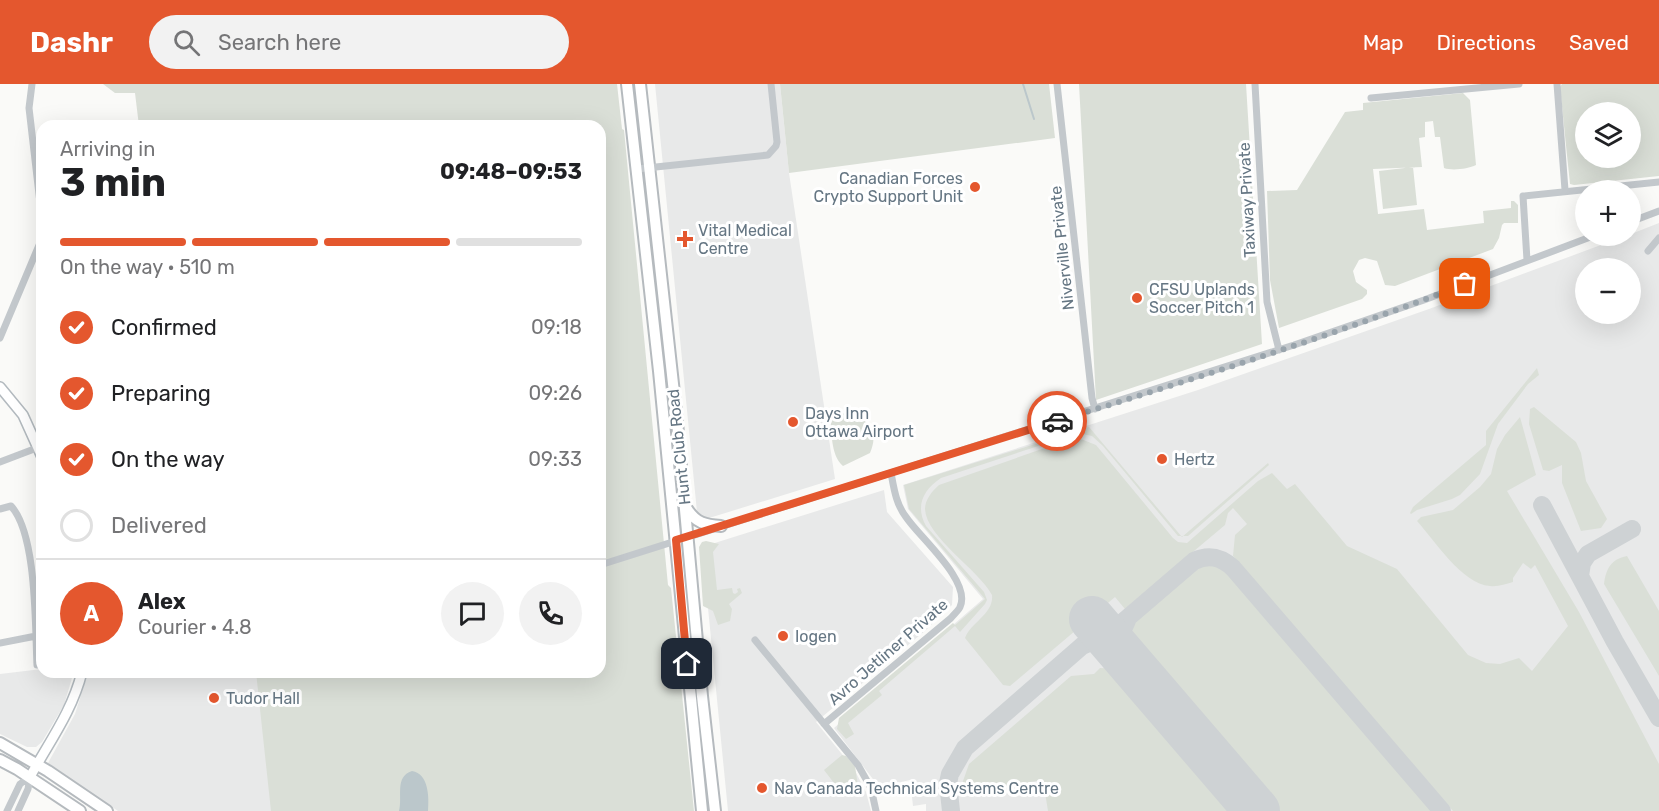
<!DOCTYPE html>
<meta charset="utf-8">
<style>
:root{--surface:#fff;--page:#f2f2f2;--text:#202124;--muted:#757577;--line:#e0e0e0;--accent:#e4572e}
body{margin:0;font-family:Rubik,sans-serif;background:var(--page);color:var(--text);height:100vh;display:flex;flex-direction:column;font-size:22px;white-space:nowrap}
*{box-sizing:border-box;margin:0}
p{font-size:20px;color:var(--muted)}
.icon{flex:none;width:33px;height:33px;fill:none;stroke:currentColor;stroke-width:2;stroke-linecap:round;stroke-linejoin:round}
.map{position:relative;flex:1;overflow:hidden}
.details{position:absolute;left:36px;top:36px;width:570px;height:558px;display:flex;flex-direction:column;background:var(--surface);border-radius:18px;box-shadow:0 6px 24px #0002}
.details>*{flex:none}
.controls{position:absolute;left:1575px;top:18px;display:grid;gap:12px}
.controls a{display:grid;place-items:center;width:66px;height:66px;border-radius:50%;background:var(--surface);box-shadow:0 6px 24px #0002;font-size:30px}
.pin{position:absolute;display:grid;place-items:center;width:51px;height:51px;color:#fff;margin:-26px;border-radius:12px;box-shadow:0 3px 9px #0006}
.courier{position:absolute;display:grid;place-items:center;width:60px;height:60px;margin:-30px;border:4px solid #e4572e;border-radius:50%;background:#fff;color:#222;box-shadow:0 2px 8px #0007}
.summary em{font-style:normal;font-weight:700}
.summary div{display:flex;flex-direction:column-reverse}
.summary{display:flex;align-items:center;justify-content:space-between;height:102px;padding:0 24px}
h1{font-size:39px;font-weight:700;line-height:45px}
.bar{display:grid;grid-template-columns:repeat(4,1fr);gap:9px 6px;align-content:center;height:72px;padding:0 24px}
.bar i{height:8px;border-radius:4px;background:var(--line)}
.bar .on{background:var(--accent)}
.bar p{grid-column:span 4}
.line{display:flex;align-items:center;gap:15px;padding:0 24px;border-top:2px solid var(--line)}
.line div{flex:1}
.round{display:grid;place-items:center;flex:none;width:63px;height:63px;border-radius:32px;background:var(--page)}
ol{padding:0 24px;list-style:none}
li{display:flex;align-items:center;gap:18px;height:66px}
li p{margin-inline-start:auto}
li .icon{padding:6px;border-radius:50%;background:var(--accent);color:#fff;stroke-width:4}
li:last-child{color:var(--muted)}
li i{width:33px;height:33px;border:3px solid var(--line);border-radius:50%}
header{display:flex;align-items:center;gap:36px;box-sizing:border-box;height:84px;padding:0 30px;background:var(--accent);color:#fff}
header strong{font-size:28px}
nav{display:flex;gap:33px;margin-inline-start:auto;font-size:21px}
.search{width:420px;height:54px;background:var(--page);display:flex;align-items:center;gap:15px;box-sizing:border-box;padding:0 21px;border-radius:33px;color:var(--muted);font-size:22px}
.map>svg:first-child{display:block}
.built{fill:#e8e9e9;fill-rule:evenodd}
.green{fill:#dadfd7;fill-rule:evenodd}
.water{fill:#bbc7cb}
.lines{fill:none;stroke-linecap:round;stroke-linejoin:round}
.stream{stroke:#bbc7cb;stroke-width:2}
.taxiway{stroke:#ced2d4;stroke-width:18}
.runway{stroke:#ced2d4;stroke-width:46}
.secondary-casing{stroke:#b3babf;stroke-width:12}
.primary-casing{stroke:#b5babe;stroke-width:14}
.street{stroke:#c3c8cc;stroke-width:7}
.secondary{stroke:#fff;stroke-width:9}
.primary{stroke:#fff;stroke-width:10}
.done{stroke:#99a4ac;stroke-width:6;stroke-dasharray:0 10.8}
.route{stroke:#e4572e;stroke-width:8}
.poi-dot{fill:#e4572e;stroke:#fff;stroke-width:2}
.labels{text-anchor:middle;dominant-baseline:central;stroke-width:6;stroke-linejoin:round;paint-order:stroke}
.poi-label{font-size:16px;fill:#657683;stroke:#fff;text-anchor:start}
.street-label{font-size:16px;fill:#657683;stroke:#fff}
</style>
<header>
<strong>Dashr</strong>
<div class="search"><svg class="icon" aria-label="search" viewBox="0 0 24 24"><circle cx="10" cy="10" r="6"/><path d="M15 15l6 6"/></svg>Search here</div>
<nav><a>Map</a><a>Directions</a><a>Saved</a></nav>
</header>
<div class="map">
<svg width="1659" height="727" viewBox="0 0 1659 727">
<rect width="100%" height="100%" fill="#fafaf8"/>
<!-- built -->
<path class="built" d="M655,0h125l9,89 46,306 -129,40 -9,-7z
M1659,139v588h-733v-7l-13,2 -3,-26 -31,7 -45,-59 149,-129 -75,-90 -5,-24 295,-95 231,-81 196,-73h5l1,-2zM1586,184h44v46h-44z
M884,406l3,22 66,75 -1,18 -26,25 -110,92 38,47 12,23 5,19h-143l-26,-264z
M42,585v3h30v6l-8,27 -22,37 -6,5h-9l-27,-13v-60z
M118,588h142l17,139h-159l-70,-48 27,-49 12,-38z"/>
<!-- green -->
<path class="green" d="M103,0h514l5,45 2,1 44,455 3,3 23,223h-423l-15,-139h344v-546h-461l-4,-33h-20z
M780,0h269l6,54 -266,35z
M1079,0h167l16,260 -166,56z
M1562,0h97v92l-85,9 -4,-1 -10,-97zM1586,28h44v46h-44z
M1463,9l7,7 6,65c-8,4 -24,6 -32,3l-4,-31h-5l-2,-16 -8,1v15l-6,1 3,29 -49,2 5,45 46,-5 3,21 57,-7 -1,-12 28,-3v-7h3l4,4v18h-14l-2,2 -3,13 -6,11 -98,37 -10,-1 -8,-24 -12,-3 -6,2 -6,11 3,11 11,8v4l-5,5 -83,29 -9,-48 -3,-89 30,-1 48,-78 18,-2v-7z
M1413,83l4,38 -34,4 -4,-38z
M1537,284l2,7 -11,9 -30,40 -18,50 -20,21 -8,4 -35,11 -6,4 -1,-1 3,-6 73,-62v-14z
M1534,323l42,35 5,11 5,28 21,38 -6,9 -20,3 -19,-48v-18l-13,6 -6,-1 -14,-46 1,-15z
M839,327l9,5h13c12,13 16,20 9,37l-27,13c-13,-11 -11,-36 -13,-52z
M1520,333l16,58 -29,16 72,121 80,152v47h-206l-220,-255 2,-21 12,-11 -14,-16 -5,5 -3,12 -100,84 -10,-12 -105,89 -7,-1 -38,-47c6,-16 29,-24 27,-43 -13,-25 -66,-58 -67,-86 0,-9 7,-18 14,-24l123,-43 19,-3 15,6 77,93 5,4 9,1 71,-62 14,-8 15,16 8,-5 52,62 50,23 71,86 18,8 14,1 19,-6 13,13 36,-45 -33,-61 -4,4 -8,-6 -10,15v4c-8,2 -15,5 -23,4 -28,-2 -55,-45 -73,-65l4,-4 32,-7 27,-23 11,-13 6,-25 8,-14z
M1089,343l93,110 86,-74 1,2 -81,71h-10l-75,-90 -11,-10 -14,-3 -137,45c-18,12 -26,28 -15,48l58,66 3,8 -2,4 -25,28 -5,-6 -76,65 3,4 -34,28 6,11 -8,5 -9,-10 2,-11 114,-95 2,2 30,-26 -76,-90 -5,-24z
M706,457l13,3 -6,8 4,38 15,-2 1,5 2,1 3,-2 -1,-3 3,-1 2,5 -13,11 3,5 -2,12 -12,4 -5,-14 -10,-5 -4,-59 3,-5z
M1627,472l32,55v65l-55,-92c2,-15 7,-25 23,-28z
M1200,480l23,3 209,244h-159l-142,-165 2,-22z
M1100,584l20,1 120,142h-192l-5,-31 -82,13 2,-12 6,-17 102,-88 23,-2z
M842,671l4,1 9,10 3,20 -3,4v5l-11,1 -20,-26z"/>
<!-- water -->
<path class="water" d="M412,687c17,3 17,26 16,40h-29c4,-14 -5,-34 13,-40z"/>
<g class="lines">
<!-- stream -->
<path class="stream" d="M1023,0l11,35"/>
<!-- taxiway -->
<path class="taxiway" d="M1542,421l73,137 44,76
M1580,492l2,-13 6,-9 44,-25
M1128,534l-8,19 5,17 46,54
M951,727l-3,-28 2,-9 15,-26 117,-102 24,-11 11,-8 77,-66c15,-7 27,-4 39,7l209,243"/>
<!-- runway -->
<path class="runway" d="M1092,535l165,192"/>
<defs>
<path id="secondary" d="M0,303l23,28 19,42
M30,693c19,-35 42,-65 52,-105"/>
<path id="primary" d="M627,0l32,287 43,440
M640,0l36,327 26,285 13,115
M687,425c9,14 18,16 34,17
M0,659l48,28 59,40
M0,676l17,9 63,42"/>
</defs>
<!-- secondary casing -->
<use href="#secondary" class="secondary-casing"/>
<!-- primary casing -->
<use href="#primary" class="primary-casing"/>
<!-- street -->
<path class="street" d="M32,0l-3,24 13,112
M1057,0l35,314 3,11
M1255,0l12,218 12,48
M1557,0l8,106
M1371,14l148,-14
M637,85l131,-14 8,-9 1,-4 -6,-58
M1630,138l29,-11
M1648,167l11,-13
M1527,176l-4,-64 136,-14
M0,254l42,-100
M0,378l42,-16
M0,425l11,-3c26,28 24,121 26,159
M600,481l694,-220 130,-45 169,-64
M755,556l103,125 13,23 5,23
M0,559l36,-7
M824,640l127,-106c3,-4 8,-8 9,-11 12,-26 -41,-70 -54,-90 -10,-13 -12,-28 -15,-44
M7,727l13,-27 10,-7
M18,727l10,-22 2,-12"/>
<!-- secondary -->
<use href="#secondary" class="secondary"/>
<!-- primary -->
<use href="#primary" class="primary"/>
</g>
<g class="lines">
<!-- done -->
<path class="done" d="M1057,337c137,-42 275,-85 408,-137"/>
<!-- route -->
<path class="route" d="M687,580l-11,-124 381,-119"/>
</g>
<!-- markers -->
<g class="poi-dot">
<circle cx="975" cy="103" r="6"/>
<path d="M682 146h6v6h6v6h-6v6h-6v-6h-6v-6h6z"/>
<circle cx="1137" cy="214" r="6"/>
<circle cx="793" cy="338" r="6"/>
<circle cx="1162" cy="375" r="6"/>
<circle cx="783" cy="552" r="6"/>
<circle cx="214" cy="614" r="6"/>
<circle cx="762" cy="704" r="6"/>
</g>
<g class="labels">
<!-- poi labels -->
<g class="poi-label">
<text x="963" y="94" text-anchor="end">Canadian Forces<tspan x="963" dy="18">Crypto Support Unit</tspan></text>
<text x="698" y="146">Vital Medical<tspan x="698" dy="18">Centre</tspan></text>
<text x="1149" y="205">CFSU Uplands<tspan x="1149" dy="18">Soccer Pitch 1</tspan></text>
<text x="805" y="329">Days Inn<tspan x="805" dy="18">Ottawa Airport</tspan></text>
<text x="1174" y="375">Hertz</text>
<text x="795" y="552">Iogen</text>
<text x="226" y="614">Tudor Hall</text>
<text x="774" y="704">Nav Canada Technical Systems Centre</text>
</g>
<!-- street labels -->
<g class="street-label">
<text transform="translate(1247 116) rotate(-93)">Taxiway Private</text>
<text transform="translate(1062 164) rotate(-96)">Niverville Private</text>
<text transform="translate(679 363) rotate(-96)">Hunt Club Road</text>
<text transform="translate(888 568) rotate(-41)">Avro Jetliner Private</text>
</g>
</g>
</svg>
<div class="controls">
<a><svg class="icon" aria-label="layers" viewBox="0 0 24 24"><path d="M12 4l9 5-9 5-9-5zM3 14l9 5 9-5"/></svg></a>
<a>+</a>
<a>−</a>
</div>
<div class="pin" style="left:1465px;top:200px;background:#ea580c"><svg class="icon" aria-label="bag" viewBox="0 0 24 24"><path d="M5 8h14l-1 12H6zM9 8a3 3 0 0 1 6 0"/></svg></div>
<div class="pin" style="left:687px;top:580px;background:#1f2937"><svg class="icon" aria-label="home" viewBox="0 0 24 24"><path d="M3 11l9-7 9 7M6 9v11h12V9"/></svg></div>
<div class="courier" style="left:1057px;top:337px"><svg class="icon" aria-label="car" viewBox="0 0 24 24"><path d="M5 17H2v-5l4-1 3-4h7l3 4 3 1v5h-3M9 17h6M6 11h13"/><circle cx="7" cy="17" r="2"/><circle cx="17" cy="17" r="2"/></svg></div>
<section class="details">
<div class="summary"><div><h1>3 min</h1><p>Arriving in</p></div><em>09:48–09:53</em></div>
<div class="bar"><i class="on"></i><i class="on"></i><i class="on"></i><i></i><p>On the way · 510 m</p></div>
<ol>
<li><svg class="icon" aria-label="check" viewBox="0 0 24 24"><path d="M5 12l5 5 9-10"/></svg>Confirmed<p>09:18</p></li>
<li><svg class="icon" aria-label="check" viewBox="0 0 24 24"><path d="M5 12l5 5 9-10"/></svg>Preparing<p>09:26</p></li>
<li><svg class="icon" aria-label="check" viewBox="0 0 24 24"><path d="M5 12l5 5 9-10"/></svg>On the way<p>09:33</p></li>
<li><i></i>Delivered</li>
</ol>
<div class="line" style="height:108px"><b class="round" style="background:var(--accent);color:#fff">A</b><div><b>Alex</b><p>Courier · 4.8</p></div><a class="round"><svg class="icon" aria-label="chat" viewBox="0 0 24 24"><path d="M4 5h16v11H9l-5 4z"/></svg></a><a class="round"><svg class="icon" aria-label="phone" viewBox="0 0 24 24"><path d="M5 4h4l2 5-3 2q2 4 5 5l2-3 5 2v4C11 20 4 13 5 4z"/></svg></a></div>
</section>
</div>
